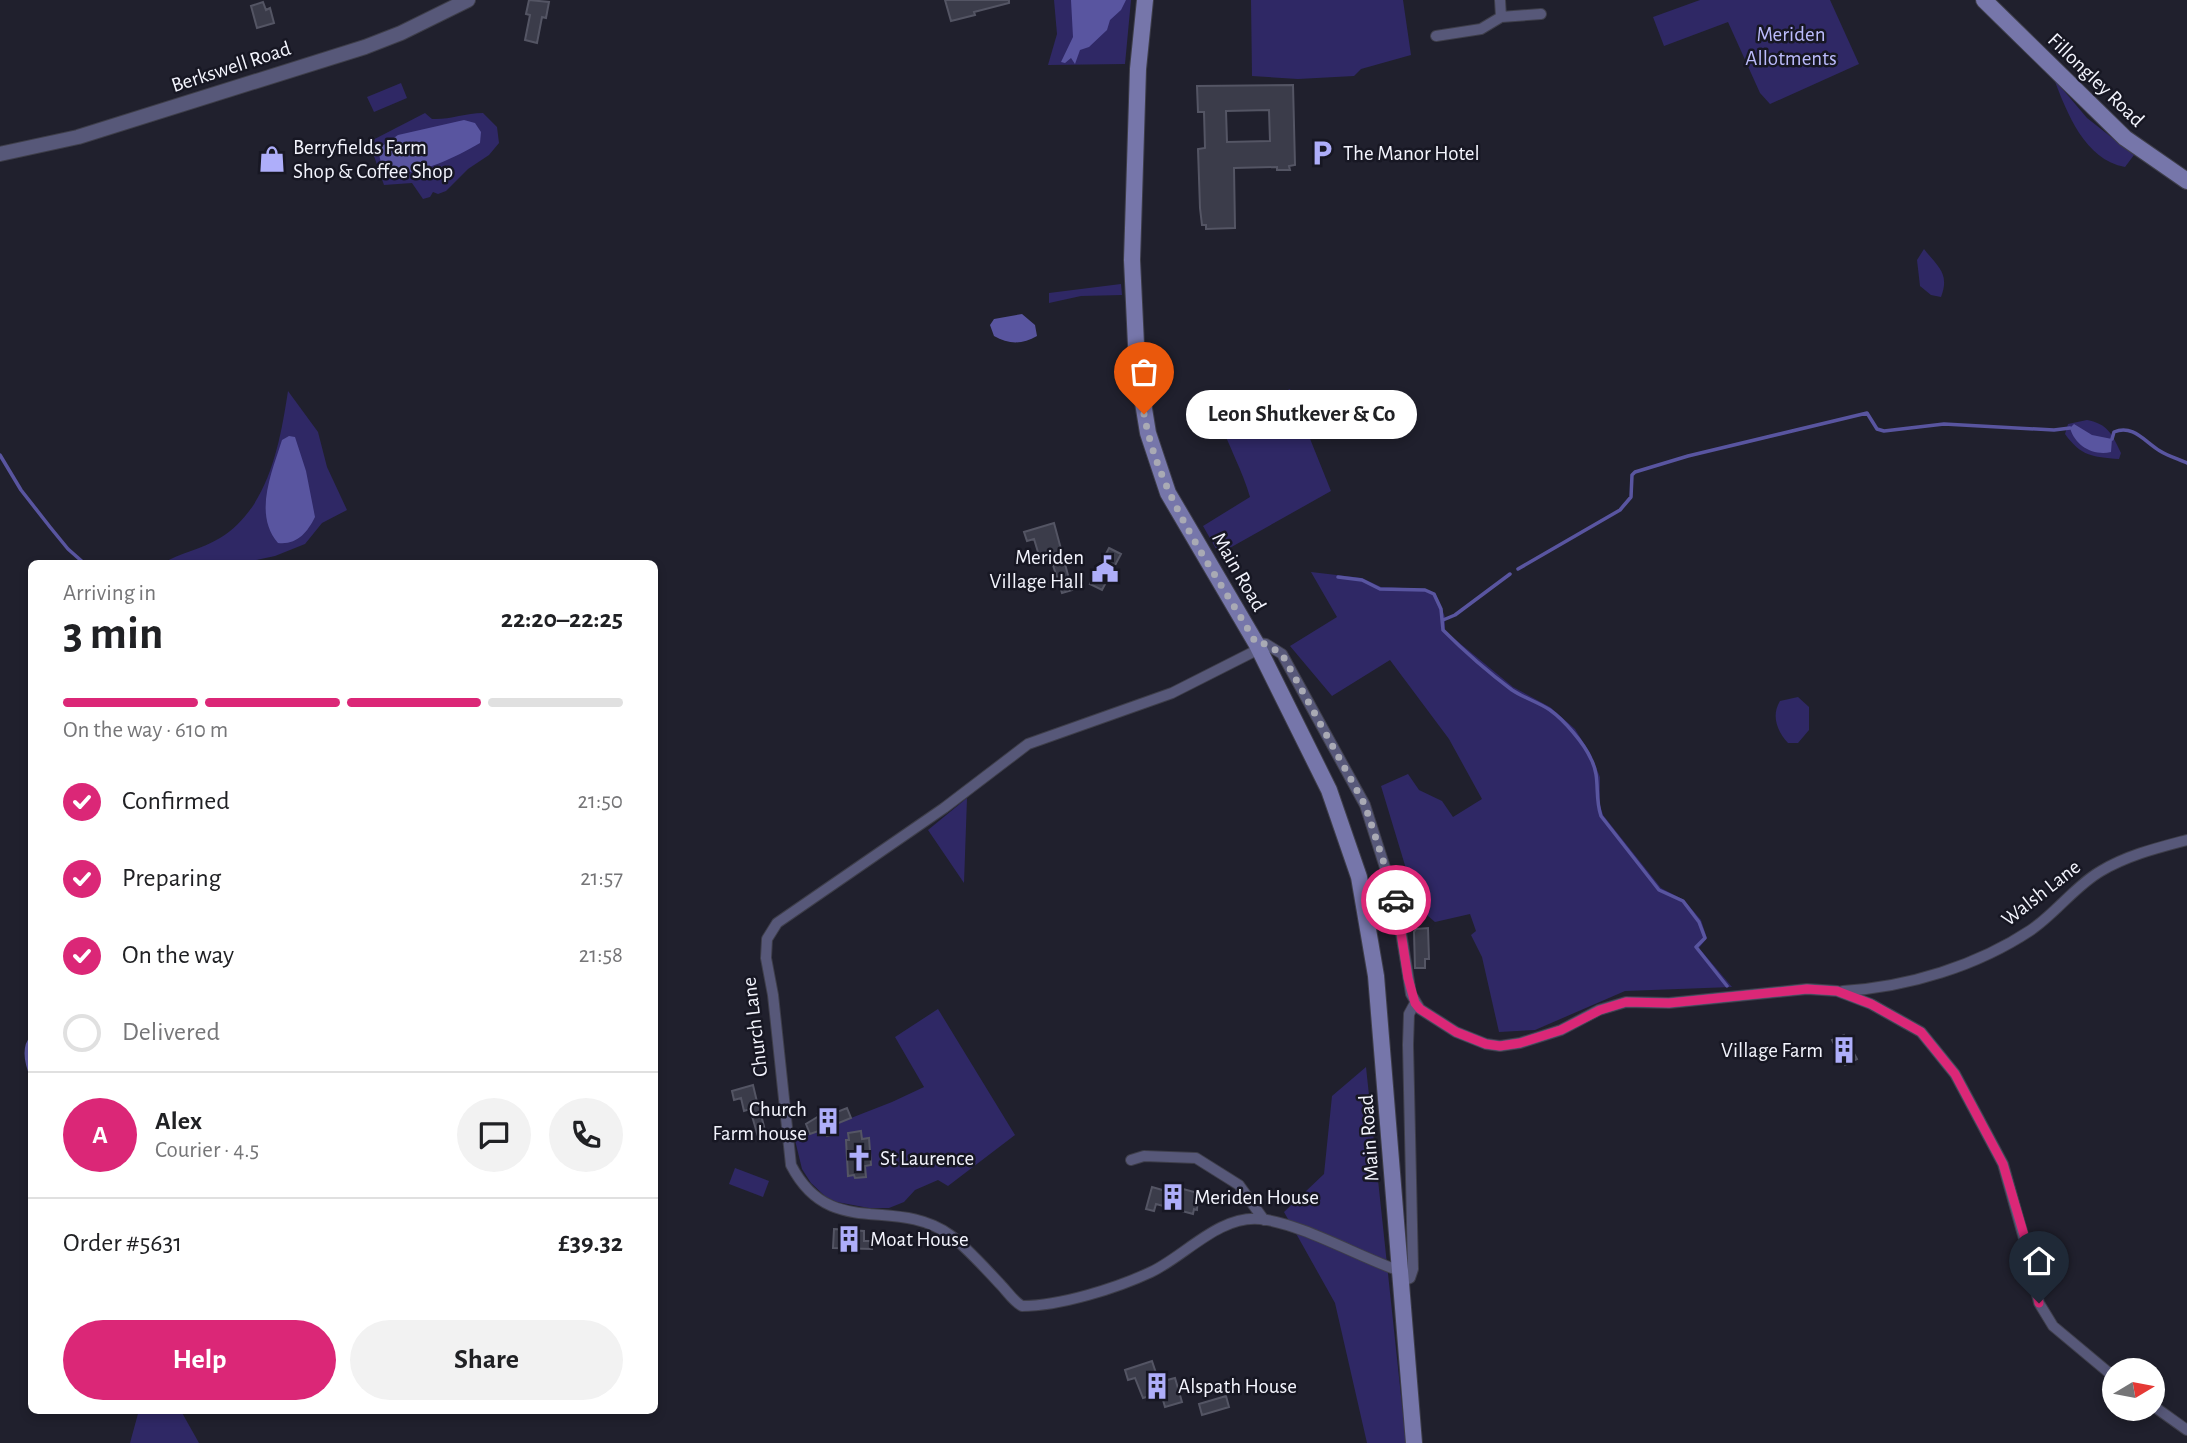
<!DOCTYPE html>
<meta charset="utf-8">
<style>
:root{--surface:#fff;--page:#f2f2f2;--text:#202124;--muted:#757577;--line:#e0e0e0;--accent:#db2777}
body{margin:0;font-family:"Alegreya Sans",sans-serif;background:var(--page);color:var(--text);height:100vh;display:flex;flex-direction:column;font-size:26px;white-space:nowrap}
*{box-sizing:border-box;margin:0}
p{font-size:23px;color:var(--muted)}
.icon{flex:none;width:38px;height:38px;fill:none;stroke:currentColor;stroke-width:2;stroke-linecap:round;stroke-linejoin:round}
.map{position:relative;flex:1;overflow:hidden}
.drawer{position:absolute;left:28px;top:560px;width:630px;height:854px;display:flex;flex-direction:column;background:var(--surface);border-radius:10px;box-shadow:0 4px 10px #0003}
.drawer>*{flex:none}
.needle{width:46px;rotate:80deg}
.controls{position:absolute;left:2102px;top:1358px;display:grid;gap:14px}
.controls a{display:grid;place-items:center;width:63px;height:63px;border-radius:50%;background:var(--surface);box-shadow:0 4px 10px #0003;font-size:35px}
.pin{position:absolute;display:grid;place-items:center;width:60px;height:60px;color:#fff;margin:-72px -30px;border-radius:50% 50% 50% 0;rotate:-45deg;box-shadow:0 0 7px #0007}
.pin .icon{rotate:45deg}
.courier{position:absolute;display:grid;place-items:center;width:70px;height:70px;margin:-35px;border:5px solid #db2777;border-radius:50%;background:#fff;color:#222;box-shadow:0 2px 9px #0007}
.bubble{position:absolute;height:49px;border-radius:24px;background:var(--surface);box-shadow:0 4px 10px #0003;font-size:23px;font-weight:700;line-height:49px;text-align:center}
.head em{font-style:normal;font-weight:700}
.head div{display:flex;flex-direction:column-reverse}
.head{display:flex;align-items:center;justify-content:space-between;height:119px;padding:0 35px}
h1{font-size:46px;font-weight:700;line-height:52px}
.bar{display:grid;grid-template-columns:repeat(4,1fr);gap:10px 7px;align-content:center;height:84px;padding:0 35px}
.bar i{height:9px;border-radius:5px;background:var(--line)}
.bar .selected{background:var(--accent)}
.bar p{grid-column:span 4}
.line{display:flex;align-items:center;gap:18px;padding:0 35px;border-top:2px solid var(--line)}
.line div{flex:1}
.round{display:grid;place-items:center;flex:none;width:74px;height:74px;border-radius:37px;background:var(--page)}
ol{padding:0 35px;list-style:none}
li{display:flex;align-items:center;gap:21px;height:77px}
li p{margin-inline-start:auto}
li .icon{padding:7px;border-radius:50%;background:var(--accent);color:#fff;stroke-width:4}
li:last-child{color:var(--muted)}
li i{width:38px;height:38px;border:4px solid var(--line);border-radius:50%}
.action{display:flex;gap:14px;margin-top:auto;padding:14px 35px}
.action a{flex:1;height:80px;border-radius:42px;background:var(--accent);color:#fff;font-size:28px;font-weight:700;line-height:80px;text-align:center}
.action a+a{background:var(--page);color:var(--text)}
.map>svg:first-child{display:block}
.green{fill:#2f2865}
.water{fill:#5955a0}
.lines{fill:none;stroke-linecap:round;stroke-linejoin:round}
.stream{stroke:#5955a0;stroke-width:3.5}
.building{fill:#3b3c4a;stroke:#545564;stroke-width:2;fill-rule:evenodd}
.minor-casing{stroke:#3e3e4a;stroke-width:12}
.tertiary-casing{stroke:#3e3e4a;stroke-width:16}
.secondary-casing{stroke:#3e3e4a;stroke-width:18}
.minor{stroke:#575879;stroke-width:10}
.tertiary{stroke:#575879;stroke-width:14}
.secondary{stroke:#7676aa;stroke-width:16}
.done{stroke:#a9aab4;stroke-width:7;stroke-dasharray:0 12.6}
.route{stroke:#db2777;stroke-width:9}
.labels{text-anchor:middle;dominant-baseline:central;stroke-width:5;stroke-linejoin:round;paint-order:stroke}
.park-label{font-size:21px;fill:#bbbbfb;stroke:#171723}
.street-label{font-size:21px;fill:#f3f4fd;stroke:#171723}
.poi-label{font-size:21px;fill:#f3f4fd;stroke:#171723;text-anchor:start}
</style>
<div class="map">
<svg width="2187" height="1443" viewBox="0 0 2187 1443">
<rect width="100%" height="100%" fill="#20202d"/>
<!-- green -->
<path class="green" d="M1054,0h77l-6,64 -77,1 9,-31z
M1251,0h152l8,55 -50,14 -7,7 -56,3 -46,-3z
M1700,0h130l29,64 -89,40 -10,-11 -32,-71 -64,24 -11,-29z
M2054,79l33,39 47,37 -9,12c-40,-7 -58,-54 -71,-88z
M401,83l6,15 -33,14 -7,-15z
M425,113l7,6c17,1 33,-6 51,-6l14,14 2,16 -10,12 -21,14 -22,22 -8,3 -5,-2 -3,5 -7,2 -11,-16 -28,2 -10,-29 -9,-12z
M1924,249c14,18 26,24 17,48l-10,-2 -11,-9 -3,-26z
M1121,284l1,11 -41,1 -32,7v-10z
M1290,389l41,102 -112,63 -16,-28 47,-29c-8,-27 -21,-50 -31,-78z
M288,391l30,41 9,35 20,43 -25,13 -17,21 -30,12 -33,7 -81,1c19,-11 41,-15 59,-26 49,-30 60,-95 68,-147z
M2087,420c21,4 25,14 34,33l-2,6c-27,-2 -38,-3 -54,-25l3,-10z
M1311,572l51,6 19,9 44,2 10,4 10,24v14l68,56 37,20 25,22 16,26 9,22v28l3,10 58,73 23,12 17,20 6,18 -8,10 33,39 -107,4 -90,39 -36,2 -17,-75 -11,-22 5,-4 -6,-17 -35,8 -7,-6 -8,-16h-13l-4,-14 5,-3 -1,-11 -26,-86 27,-12 11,16 23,11 11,16 29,-18 -33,-60 -59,-79 -58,36 -42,-50 47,-29z
M1798,697l11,10v23l-11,13h-10c-11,-12 -17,-27 -8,-42z
M967,798l-3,85 -36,-53z
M938,1009l77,126 -67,51 -10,-6 -23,10 -11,12 -15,6h-20l-32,-6 -11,-5 -15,-14 -9,-14 -7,-29 8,-7 7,1 82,-32 32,-15 -29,-50z
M1366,1067l40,376h-39l-32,-140 -51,-91 40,-38 8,-78z
M735,1168l34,13 -6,16 -34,-13z
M139,1410l42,1 18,32h-69z"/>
<!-- water -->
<path class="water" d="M1071,0h55l-5,10 -11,10 -3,10 -18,17 -9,3 -5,14 -4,-6 -6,5 -4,-1 12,-25z
M464,120l11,3 6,9 -1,11c-28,16 -64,34 -97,30l-5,-24 20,-14z
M1022,314l13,11 2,11c-15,9 -29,8 -43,0l-4,-11 4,-6z
M2074,424l18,11 20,4 -1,13c-18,4 -36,-6 -41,-24z
M289,436l6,1 11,34 9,46c-8,16 -18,28 -37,26 -25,-29 -6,-71 4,-103z"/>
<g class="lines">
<!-- stream -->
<path class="stream" d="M2112,439l2,-7c19,-8 31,10 46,19 8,5 18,8 27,12
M0,455l21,35 29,37 18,22 17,15
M1518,569l102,-59 11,-13 1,-22 3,-3 53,-16 179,-43 10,16 7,2 60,-7 110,6 16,-2
M1338,577l24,3 18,9 45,1 9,4 7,15 2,21c21,21 45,42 69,60 12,8 26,12 38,20 14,10 34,33 41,49 10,19 3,37 10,57l58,74 24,11 16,21 6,16 -9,9 31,39
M1443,620l12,-5 55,-41
M32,1037c-10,11 -5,28 0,40"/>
</g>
<!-- building -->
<path class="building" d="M529,0l20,2 -3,16 -4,-1 -5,26 -12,-3 5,-25 -4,-1z
M945,0h64v3l-35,9 1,3 -24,6z
M263,2l3,8 4,-2 4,15 -17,5 -6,-22z
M1293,85l2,80 -6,1 1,4h-13v-3l-43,1 1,60 -29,1v-4h-4l-2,-17 -2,-59 7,-1 -1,-36h-6l-1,-26zM1269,110l1,31 -43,1 -1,-31z
M1054,523l18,67 -10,3 -11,-34 -10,3 -7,-23 -7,2 -3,-9z
M1109,548l12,6 -19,36 -12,-6z
M1428,928l1,31h-4v9h-10l-1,-36 2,-3z
M1844,1035l13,24 -12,6 -13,-25z
M753,1085l5,21 5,-1 3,9 -5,1 6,23 -8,2 -9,-31 -6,2 -3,-13 -7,2 -2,-9z
M847,1108l4,10 -20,8 3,8 -7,2 -3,-7 -14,5 -4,-10 13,-8 -1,-2 7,-3 2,5z
M861,1131l1,8 7,-1 2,27 -6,1 1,11 -11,1 -1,-3 -6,1 -2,-36h3l-1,-7z
M1168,1185l30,8 -1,17 -3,-1 -1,5 -37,-10 -2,7 -8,-2 6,-22 14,4z
M834,1229l30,2v10h8v8l-39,-1z
M1152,1361l7,21 16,-4 7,24 -17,5 -4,-14 -18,5 -8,-20 -7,2 -3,-10z
M1226,1396l3,11 -27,8 -3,-11z"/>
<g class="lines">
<defs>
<path id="minor" d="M1500,0l1,17
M1436,36l45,-7 20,-12 40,-3
M1256,643l10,1 16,10 83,151 31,97 15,92 9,15 36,23 30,12 14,2 20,-3 41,-13 38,-20 27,-8 43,1 138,-14 30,2 34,13 50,28 34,42 48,90 20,71 16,68 14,23 61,51
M1259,649l-87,44 -144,51 -84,64 -167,115 -10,16 -1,19 7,37 18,170c39,76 103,30 159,70 13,9 38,36 50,49 7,7 13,17 22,22 38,0 95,-18 129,-34 34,-16 68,-57 109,-53 40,4 99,38 140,52
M1843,991c65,-4 134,-25 188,-61 25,-17 44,-44 70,-59 27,-16 56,-23 86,-31
M1131,1160l13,-4 52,2 43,27 25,35
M1401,1282l9,-4 3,-9 -5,-224 1,-31 6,-11
M2152,1405l35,25"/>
<path id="tertiary" d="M0,154l78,-17 287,-90 36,-14 67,-33"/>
<path id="secondary" d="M1145,0l-7,69 -6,191 5,106 11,67 20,60 88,150 73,147 30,87 17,99 38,467
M1984,0l141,138 62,43"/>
</defs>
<!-- minor casing -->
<use href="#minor" class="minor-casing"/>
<!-- tertiary casing -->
<use href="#tertiary" class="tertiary-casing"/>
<!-- secondary casing -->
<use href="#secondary" class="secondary-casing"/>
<!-- minor -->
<use href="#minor" class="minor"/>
<!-- tertiary -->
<use href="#tertiary" class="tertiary"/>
<!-- secondary -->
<use href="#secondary" class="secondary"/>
</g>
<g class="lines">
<!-- done -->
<path class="done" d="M1144,414c15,84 70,156 112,229l10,1 16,10 83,151 31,95"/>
<!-- route -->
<path class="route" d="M1396,900l12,78 7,25 5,6 36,23 30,12 14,2 20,-3 41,-13 39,-20 26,-8 43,1 138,-14 30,2 34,13 50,28 34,42 48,90 21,71 15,68"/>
</g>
<!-- icons -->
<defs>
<symbol id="parking-bare" viewBox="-9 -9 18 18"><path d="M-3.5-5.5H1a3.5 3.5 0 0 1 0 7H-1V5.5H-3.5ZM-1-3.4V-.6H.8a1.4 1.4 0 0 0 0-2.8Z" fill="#aeaefa" stroke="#171723" stroke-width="2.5" paint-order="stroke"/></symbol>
<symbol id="shop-bare" viewBox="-9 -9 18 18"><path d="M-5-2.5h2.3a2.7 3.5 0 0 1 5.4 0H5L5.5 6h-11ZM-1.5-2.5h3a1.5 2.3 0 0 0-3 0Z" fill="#aeaefa" stroke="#171723" stroke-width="2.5" paint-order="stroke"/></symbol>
<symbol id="civic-bare" viewBox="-9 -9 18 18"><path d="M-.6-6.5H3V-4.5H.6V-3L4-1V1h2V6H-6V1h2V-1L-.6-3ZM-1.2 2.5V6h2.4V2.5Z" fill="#aeaefa" stroke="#171723" stroke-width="2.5" paint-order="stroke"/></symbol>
<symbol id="building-bare" viewBox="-9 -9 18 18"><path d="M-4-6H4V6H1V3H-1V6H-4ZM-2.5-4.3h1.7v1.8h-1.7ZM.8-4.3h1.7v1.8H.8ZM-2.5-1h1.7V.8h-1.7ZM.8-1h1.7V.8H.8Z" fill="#aeaefa" stroke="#171723" stroke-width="2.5" paint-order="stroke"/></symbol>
<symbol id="church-bare" viewBox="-9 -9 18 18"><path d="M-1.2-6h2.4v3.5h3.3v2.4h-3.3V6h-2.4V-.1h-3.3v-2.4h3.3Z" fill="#aeaefa" stroke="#171723" stroke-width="2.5" paint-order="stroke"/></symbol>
</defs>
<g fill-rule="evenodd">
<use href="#parking-bare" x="1303" y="134" width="38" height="38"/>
<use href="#shop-bare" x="253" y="140" width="38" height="38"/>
<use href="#civic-bare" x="1086" y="550" width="38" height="38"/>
<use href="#building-bare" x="1825" y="1031" width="38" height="38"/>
<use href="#building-bare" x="809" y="1102" width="38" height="38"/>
<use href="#church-bare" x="840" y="1139" width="38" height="38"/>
<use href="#building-bare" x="1154" y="1178" width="38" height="38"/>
<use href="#building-bare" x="830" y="1220" width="38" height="38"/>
<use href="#building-bare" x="1138" y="1367" width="38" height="38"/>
</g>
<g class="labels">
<!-- park labels -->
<g class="park-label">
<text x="1791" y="34">Meriden<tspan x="1791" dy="24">Allotments</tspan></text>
</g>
<!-- street labels -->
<g class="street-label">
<text transform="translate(231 67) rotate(-18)">Berkswell Road</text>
<text transform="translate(2096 80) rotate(44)">Fillongley Road</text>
<text transform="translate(1239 572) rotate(60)">Main Road</text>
<text transform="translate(2041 893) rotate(-38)">Walsh Lane</text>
<text transform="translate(755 1027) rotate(-97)">Church Lane</text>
<text transform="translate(1369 1138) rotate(-94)">Main Road</text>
</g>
<!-- poi labels -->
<g class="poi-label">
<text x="293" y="147">Berryfields Farm<tspan x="293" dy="24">Shop &amp; Coffee Shop</tspan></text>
<text x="1343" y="153">The Manor Hotel</text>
<text x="1084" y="557" text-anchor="end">Meriden<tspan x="1084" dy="24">Village Hall</tspan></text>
<text x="1823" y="1050" text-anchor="end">Village Farm</text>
<text x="807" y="1109" text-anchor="end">Church<tspan x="807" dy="24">Farm house</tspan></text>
<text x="880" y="1158">St Laurence</text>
<text x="1194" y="1197">Meriden House</text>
<text x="870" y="1239">Moat House</text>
<text x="1178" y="1386">Alspath House</text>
</g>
</g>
</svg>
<div class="controls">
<a><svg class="needle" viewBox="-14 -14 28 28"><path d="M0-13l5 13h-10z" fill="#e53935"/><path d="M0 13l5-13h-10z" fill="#757577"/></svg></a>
</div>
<div class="pin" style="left:1144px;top:414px;background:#ea580c"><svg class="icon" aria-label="bag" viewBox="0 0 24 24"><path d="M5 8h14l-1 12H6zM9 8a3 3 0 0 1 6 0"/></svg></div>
<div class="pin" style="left:2039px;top:1303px;background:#1f2937"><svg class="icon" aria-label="home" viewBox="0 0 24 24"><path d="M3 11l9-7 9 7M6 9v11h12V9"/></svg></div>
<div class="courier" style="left:1396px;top:900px"><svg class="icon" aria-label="car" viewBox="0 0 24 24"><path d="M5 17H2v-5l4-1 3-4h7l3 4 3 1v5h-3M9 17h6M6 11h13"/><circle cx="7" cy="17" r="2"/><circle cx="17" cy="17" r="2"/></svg></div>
<div class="bubble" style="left:1186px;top:390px;width:231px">Leon Shutkever &amp; Co</div>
<section class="drawer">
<div class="head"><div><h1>3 min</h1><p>Arriving in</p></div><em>22:20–22:25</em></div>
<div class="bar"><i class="selected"></i><i class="selected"></i><i class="selected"></i><i></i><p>On the way · 610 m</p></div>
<ol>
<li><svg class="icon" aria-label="check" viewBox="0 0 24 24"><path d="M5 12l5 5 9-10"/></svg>Confirmed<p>21:50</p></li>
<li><svg class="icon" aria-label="check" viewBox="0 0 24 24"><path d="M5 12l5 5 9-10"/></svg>Preparing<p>21:57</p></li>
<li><svg class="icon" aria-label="check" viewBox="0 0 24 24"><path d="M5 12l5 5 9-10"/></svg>On the way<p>21:58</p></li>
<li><i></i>Delivered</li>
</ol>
<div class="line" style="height:126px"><b class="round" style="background:var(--accent);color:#fff">A</b><div><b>Alex</b><p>Courier · 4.5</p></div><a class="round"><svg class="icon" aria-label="chat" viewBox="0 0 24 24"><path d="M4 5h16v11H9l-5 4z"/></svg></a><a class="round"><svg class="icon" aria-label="phone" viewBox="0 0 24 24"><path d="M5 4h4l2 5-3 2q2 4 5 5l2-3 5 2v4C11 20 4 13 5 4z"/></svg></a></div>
<div class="line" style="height:91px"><div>Order #5631</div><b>£39.32</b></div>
<div class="action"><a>Help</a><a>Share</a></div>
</section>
</div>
